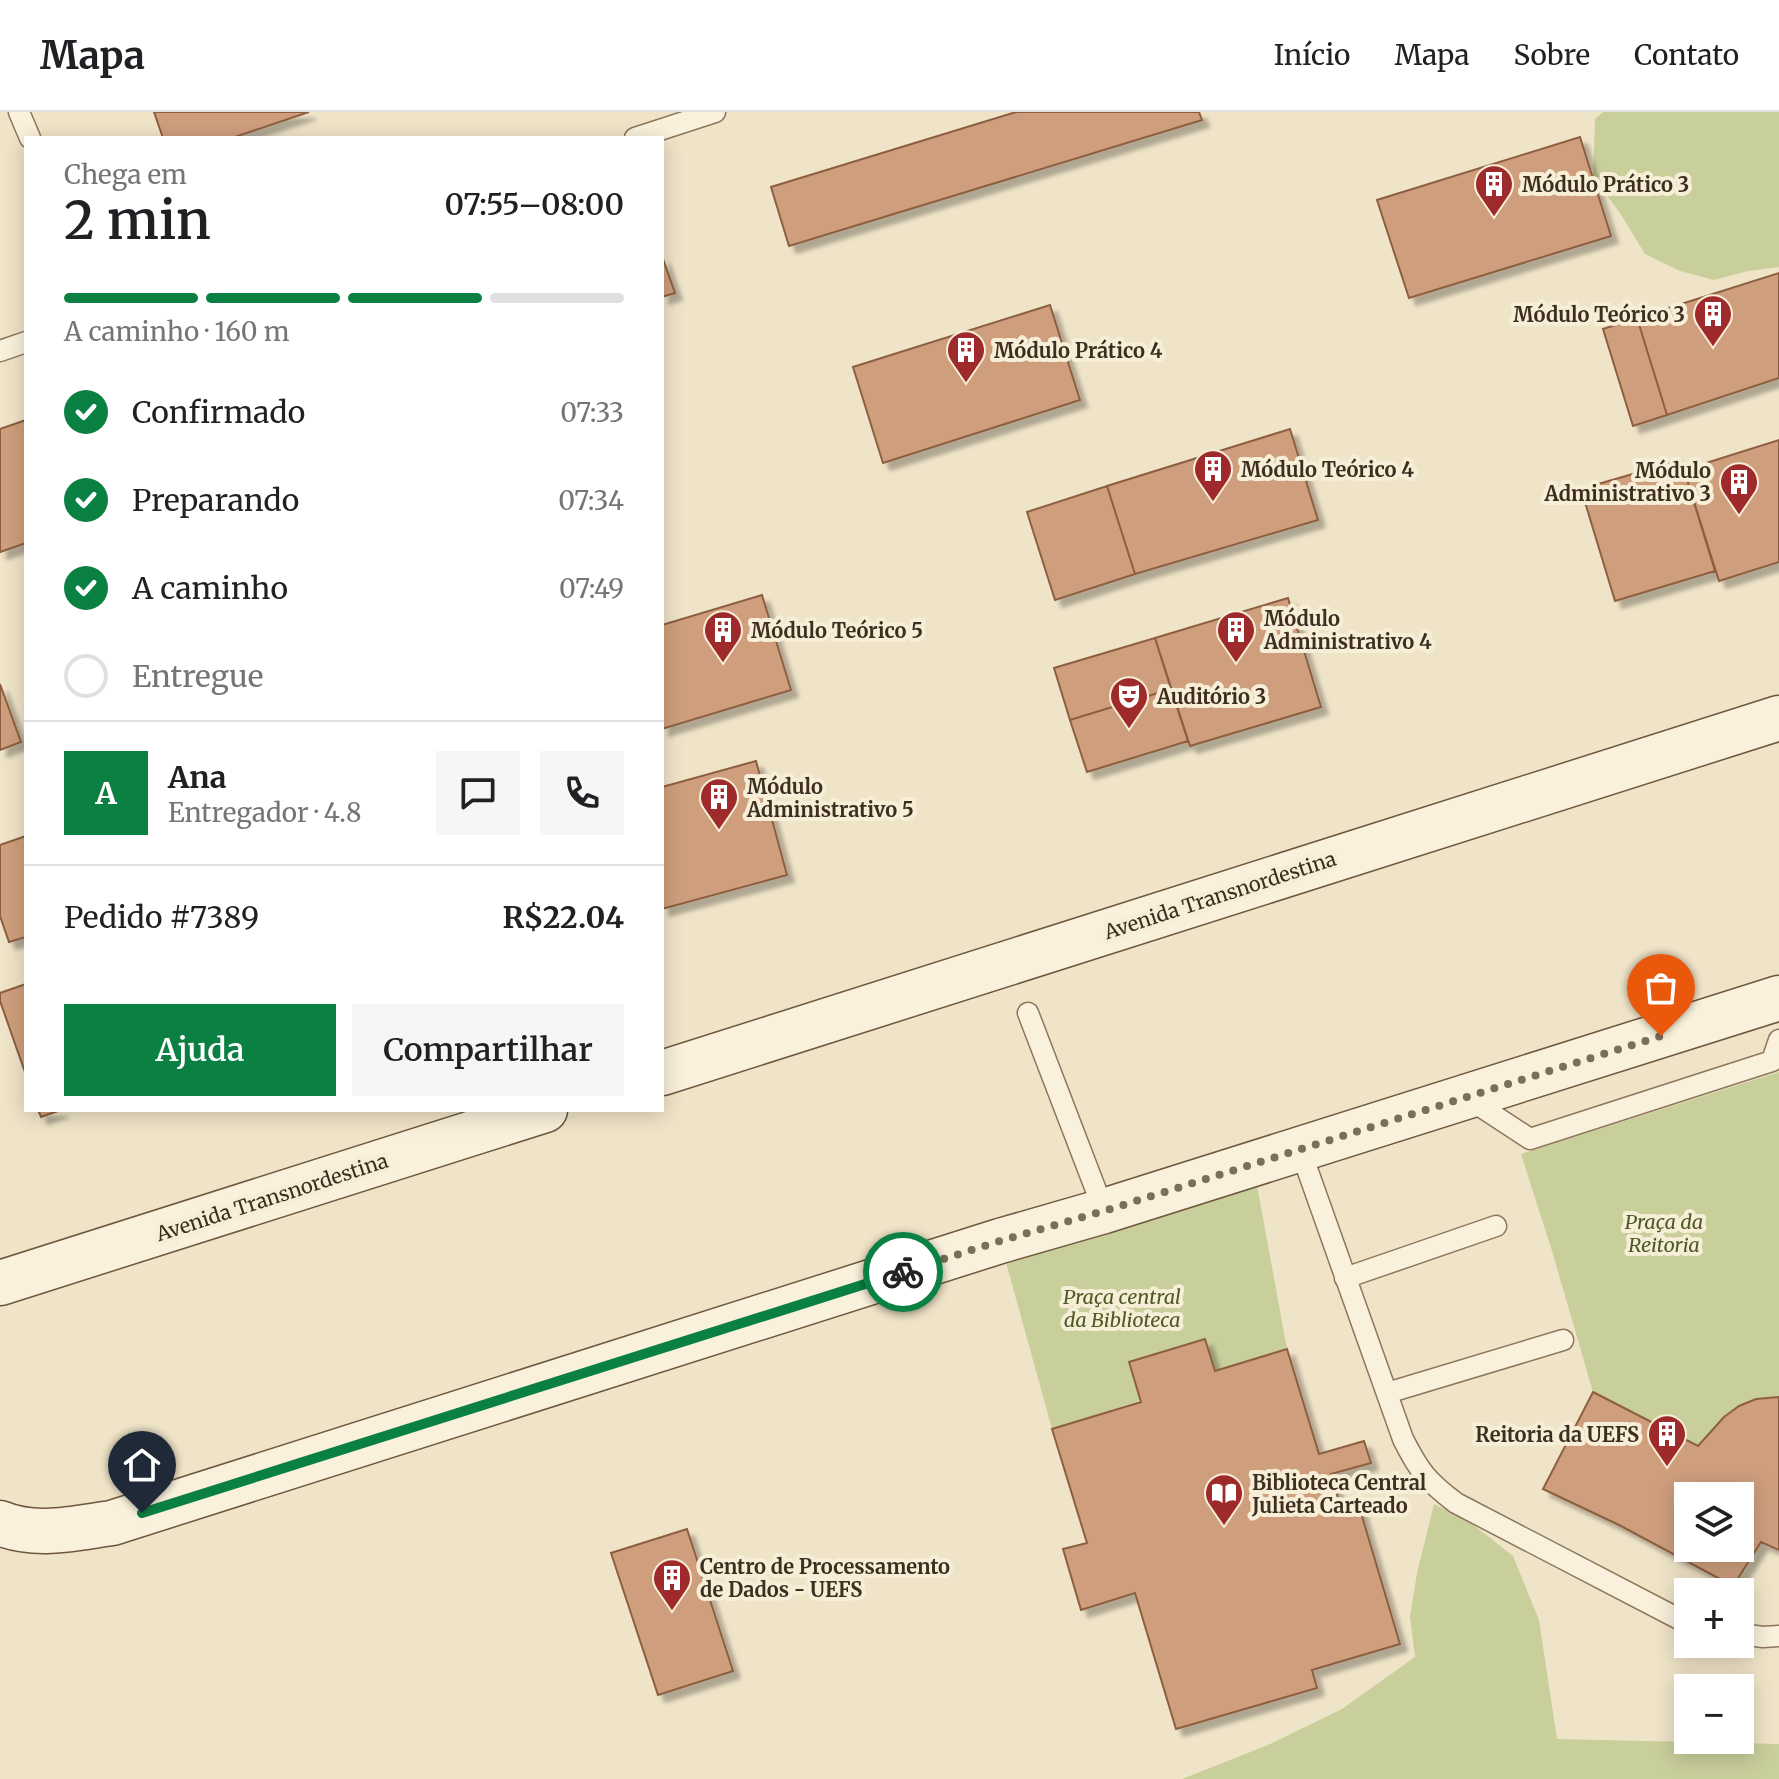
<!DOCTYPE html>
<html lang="pt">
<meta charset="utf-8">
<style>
:root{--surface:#fff;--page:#f6f6f6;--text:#202124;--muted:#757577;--line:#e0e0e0;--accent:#0b8043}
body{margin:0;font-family:Merriweather,serif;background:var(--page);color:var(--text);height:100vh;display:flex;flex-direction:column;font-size:30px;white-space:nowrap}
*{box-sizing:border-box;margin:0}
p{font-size:26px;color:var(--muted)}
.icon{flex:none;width:44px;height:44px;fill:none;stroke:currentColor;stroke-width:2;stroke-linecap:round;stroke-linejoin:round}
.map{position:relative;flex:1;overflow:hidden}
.sheet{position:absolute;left:24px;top:24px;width:640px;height:976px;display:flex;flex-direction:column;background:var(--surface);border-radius:0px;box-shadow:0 4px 20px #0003}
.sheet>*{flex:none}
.controls{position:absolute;left:1674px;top:1370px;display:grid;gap:16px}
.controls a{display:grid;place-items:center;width:80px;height:80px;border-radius:0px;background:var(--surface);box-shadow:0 4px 20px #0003;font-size:40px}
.pin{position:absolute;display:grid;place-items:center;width:68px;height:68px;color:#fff;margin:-82px -34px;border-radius:50% 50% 50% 0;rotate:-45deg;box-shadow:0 0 8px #0007}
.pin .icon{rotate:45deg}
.courier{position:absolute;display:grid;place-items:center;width:80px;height:80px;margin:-40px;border:6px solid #0b8043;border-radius:50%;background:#fff;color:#222;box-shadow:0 2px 10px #0007}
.headline em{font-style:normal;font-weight:600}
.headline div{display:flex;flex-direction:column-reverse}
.headline{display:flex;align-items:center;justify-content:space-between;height:136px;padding:0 40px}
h1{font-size:52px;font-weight:600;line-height:60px}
.bar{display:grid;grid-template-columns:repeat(4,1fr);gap:12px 8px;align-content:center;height:96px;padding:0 40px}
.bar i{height:10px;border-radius:6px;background:var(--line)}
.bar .current{background:var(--accent)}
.bar p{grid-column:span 4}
.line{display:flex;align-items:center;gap:20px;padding:0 40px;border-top:2px solid var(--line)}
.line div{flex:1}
.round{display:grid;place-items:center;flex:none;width:84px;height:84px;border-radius:0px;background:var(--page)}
ol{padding:0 40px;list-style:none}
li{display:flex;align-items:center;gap:24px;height:88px}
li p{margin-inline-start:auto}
li .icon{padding:8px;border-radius:50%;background:var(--accent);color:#fff;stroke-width:4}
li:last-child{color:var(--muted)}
li i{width:44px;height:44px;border:4px solid var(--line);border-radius:50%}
.button{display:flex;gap:16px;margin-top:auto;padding:16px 40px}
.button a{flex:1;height:92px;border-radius:0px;background:var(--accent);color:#fff;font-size:32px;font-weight:600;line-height:92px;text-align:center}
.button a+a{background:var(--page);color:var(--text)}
header{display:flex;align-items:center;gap:48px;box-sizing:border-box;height:112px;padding:0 40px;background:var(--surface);border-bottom:2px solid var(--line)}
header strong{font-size:38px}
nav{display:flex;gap:44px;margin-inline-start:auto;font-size:28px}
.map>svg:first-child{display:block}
.green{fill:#c9cf9b}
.building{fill:#cf9f7d;stroke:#8d5f41;stroke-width:2;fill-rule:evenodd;filter:url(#shadow)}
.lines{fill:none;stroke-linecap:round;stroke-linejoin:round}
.lane-casing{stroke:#8d765c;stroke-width:23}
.secondary-casing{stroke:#6f573f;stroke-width:47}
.lane{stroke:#faf1dc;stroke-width:20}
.secondary{stroke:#faf1dc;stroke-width:44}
.done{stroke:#7c6e5b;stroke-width:8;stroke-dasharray:0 14.4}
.route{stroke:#0b8043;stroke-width:10}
.labels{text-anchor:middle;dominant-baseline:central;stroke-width:8;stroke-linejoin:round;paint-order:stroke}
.poi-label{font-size:20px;font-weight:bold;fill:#3d2e20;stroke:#f7eed8;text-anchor:start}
.street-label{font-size:20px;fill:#3d2e20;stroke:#f7eed8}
.park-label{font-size:20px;font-style:italic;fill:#4d5a26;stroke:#f7eed8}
</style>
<header>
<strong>Mapa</strong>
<nav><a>Início</a><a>Mapa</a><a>Sobre</a><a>Contato</a></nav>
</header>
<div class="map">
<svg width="1779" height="1667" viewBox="0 0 1779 1667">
<defs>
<filter id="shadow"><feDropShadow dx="7" dy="7" stdDeviation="2" flood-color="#0004"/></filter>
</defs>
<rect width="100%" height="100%" fill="#f0e4c8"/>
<!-- green -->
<path class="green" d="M1603,0h176v155l-31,4 -34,9 -34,-9 -35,-17 -25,-41 -27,-36 2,-58z
M1779,960v325c-37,0 -59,22 -81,49l-105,-54 -41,-141 -31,-97z
M1256,1068l31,169 -93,34 -142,46 -52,-188z
M1434,1392l32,15 47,37 26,64 18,119 222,5v35h-597l86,-34 74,-36 73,-52 -5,-40 7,-44z"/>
<!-- building -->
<path class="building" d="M154,0h155l-77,26h-69z
M1016,0h183l3,8 -413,126 -18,-59z
M1580,25l31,99 -202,62 -32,-98z
M662,144l13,37 -13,4z
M1779,161v105l-112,37 -30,-97z
M1050,193l30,95 -197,63 -30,-96z
M1637,206l30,97 -34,11 -30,-97z
M26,308v123l-26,9v-123z
M1290,317l28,91 -183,54 -28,-88z
M1779,328v122l-60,19 -35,-111z
M1681,348l34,111 -100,30 -34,-112z
M1107,374l28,88 -80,26 -28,-88z
M762,483l29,95 -129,39v-104z
M1288,486l33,109 -131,39 -35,-108z
M1155,526l16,51 -101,31 -16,-52z
M0,572l21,58 -21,8z
M1171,577l17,52 -101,31 -17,-52z
M756,649l31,114 -125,34v-122z
M26,724v101l-17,5 -9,-26v-71z
M26,872v91l-26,-74v-8z
M38,998h23l-20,7z
M1205,1227l10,32 72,-22 32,105 45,-13 7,22 -40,11 11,37 17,-5 41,138 -88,26 5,18 -141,41 -41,-136 -54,17 -18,-61 24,-6 -35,-114 89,-27 -12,-40z
M1593,1280l105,54 26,-29 15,-11 17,-7 23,-2v153l-18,-8 -28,44 -114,-61 -76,-36zM1688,1384h52v52h-52z
M687,1417l46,142 -75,24 -47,-142z"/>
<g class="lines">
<defs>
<path id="lane" d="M19,0l11,26
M635,26l80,-26
M0,239l26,-9
M1028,901l76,198
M1469,987l61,40 242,-78 7,-21
M1300,1037l103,290c16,32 24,42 53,64l223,116 9,2
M1345,1166l151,-52
M1387,1281l176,-53
M1740,1522l23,3 16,-1"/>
<path id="secondary" d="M662,961l1117,-355
M0,1171l545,-173
M0,1411c36,15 75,5 112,0l888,-282 104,-30 675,-213"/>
</defs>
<!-- lane casing -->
<use href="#lane" class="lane-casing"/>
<!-- secondary casing -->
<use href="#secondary" class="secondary-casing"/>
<!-- lane -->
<use href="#lane" class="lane"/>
<!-- secondary -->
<use href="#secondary" class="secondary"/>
</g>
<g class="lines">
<!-- done -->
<path class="done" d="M903,1160l97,-31 104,-30 557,-175"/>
<!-- route -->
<path class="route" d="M142,1401l761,-241"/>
</g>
<!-- icons -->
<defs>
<symbol id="building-pin" viewBox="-11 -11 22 30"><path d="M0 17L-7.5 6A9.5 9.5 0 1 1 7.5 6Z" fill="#9e2a2b" stroke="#f7eed8"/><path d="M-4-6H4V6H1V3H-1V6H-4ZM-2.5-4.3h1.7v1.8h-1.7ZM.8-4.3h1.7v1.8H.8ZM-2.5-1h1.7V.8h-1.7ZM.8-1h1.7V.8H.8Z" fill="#fff"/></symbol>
<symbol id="theatre-pin" viewBox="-11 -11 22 30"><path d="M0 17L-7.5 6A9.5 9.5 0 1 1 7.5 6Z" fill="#9e2a2b" stroke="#f7eed8"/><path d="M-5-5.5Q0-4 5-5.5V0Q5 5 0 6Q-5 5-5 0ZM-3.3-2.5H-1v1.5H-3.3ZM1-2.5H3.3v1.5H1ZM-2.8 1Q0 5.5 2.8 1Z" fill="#fff"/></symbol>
<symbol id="library-pin" viewBox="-11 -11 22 30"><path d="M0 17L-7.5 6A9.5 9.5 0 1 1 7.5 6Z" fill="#9e2a2b" stroke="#f7eed8"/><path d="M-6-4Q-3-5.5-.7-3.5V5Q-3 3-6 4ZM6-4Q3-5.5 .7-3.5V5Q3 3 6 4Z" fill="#fff"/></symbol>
</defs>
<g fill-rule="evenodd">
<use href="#building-pin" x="1472" y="50" width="44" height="60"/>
<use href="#building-pin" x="1691" y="180" width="44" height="60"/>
<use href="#building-pin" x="944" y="216" width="44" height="60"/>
<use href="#building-pin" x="1191" y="335" width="44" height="60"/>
<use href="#building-pin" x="1717" y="348" width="44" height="60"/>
<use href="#building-pin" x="701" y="496" width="44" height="60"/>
<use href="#building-pin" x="1214" y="496" width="44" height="60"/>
<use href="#theatre-pin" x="1107" y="562" width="44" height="60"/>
<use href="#building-pin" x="697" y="663" width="44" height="60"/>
<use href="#building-pin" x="1645" y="1300" width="44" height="60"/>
<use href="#library-pin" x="1202" y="1359" width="44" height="60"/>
<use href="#building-pin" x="650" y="1444" width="44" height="60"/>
</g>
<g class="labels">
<!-- poi labels -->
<g class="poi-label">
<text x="1522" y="72">Módulo Prático 3</text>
<text x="1685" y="202" text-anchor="end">Módulo Teórico 3</text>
<text x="994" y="238">Módulo Prático 4</text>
<text x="1241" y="357">Módulo Teórico 4</text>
<text x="1711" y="358" text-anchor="end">Módulo<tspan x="1711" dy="23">Administrativo 3</tspan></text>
<text x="1264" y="506">Módulo<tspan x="1264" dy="23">Administrativo 4</tspan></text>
<text x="751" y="518">Módulo Teórico 5</text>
<text x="1157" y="584">Auditório 3</text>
<text x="747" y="674">Módulo<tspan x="747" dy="23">Administrativo 5</tspan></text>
<text x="1639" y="1322" text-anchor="end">Reitoria da UEFS</text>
<text x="1252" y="1370">Biblioteca Central<tspan x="1252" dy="23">Julieta Carteado</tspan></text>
<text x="700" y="1454">Centro de Processamento<tspan x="700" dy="23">de Dados - UEFS</tspan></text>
</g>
<!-- street labels -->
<g class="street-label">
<text transform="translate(1220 783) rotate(-18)">Avenida Transnordestina</text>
<text transform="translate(272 1085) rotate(-18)">Avenida Transnordestina</text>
</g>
<!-- park labels -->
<g class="park-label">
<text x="1664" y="1109">Praça da<tspan x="1664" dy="23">Reitoria</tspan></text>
<text x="1122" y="1184">Praça central<tspan x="1122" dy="23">da Biblioteca</tspan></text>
</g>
</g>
</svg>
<div class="controls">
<a><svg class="icon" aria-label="layers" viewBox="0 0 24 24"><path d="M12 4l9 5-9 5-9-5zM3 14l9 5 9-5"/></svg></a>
<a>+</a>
<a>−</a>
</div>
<div class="pin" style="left:1661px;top:924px;background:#ea580c"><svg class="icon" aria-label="bag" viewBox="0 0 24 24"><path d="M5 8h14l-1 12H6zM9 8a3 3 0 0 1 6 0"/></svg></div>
<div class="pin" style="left:142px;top:1401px;background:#1f2937"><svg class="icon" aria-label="home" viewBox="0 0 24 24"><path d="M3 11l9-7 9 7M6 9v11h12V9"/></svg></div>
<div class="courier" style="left:903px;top:1160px"><svg class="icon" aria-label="bike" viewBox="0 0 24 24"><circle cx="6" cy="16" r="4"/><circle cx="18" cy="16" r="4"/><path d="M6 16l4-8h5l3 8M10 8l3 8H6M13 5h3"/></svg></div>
<section class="sheet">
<div class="headline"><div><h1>2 min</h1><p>Chega em</p></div><em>07:55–08:00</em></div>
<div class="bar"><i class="current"></i><i class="current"></i><i class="current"></i><i></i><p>A caminho · 160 m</p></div>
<ol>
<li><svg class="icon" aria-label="check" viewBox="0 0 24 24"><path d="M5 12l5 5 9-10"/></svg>Confirmado<p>07:33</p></li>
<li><svg class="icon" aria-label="check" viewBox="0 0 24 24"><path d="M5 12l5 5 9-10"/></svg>Preparando<p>07:34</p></li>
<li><svg class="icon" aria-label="check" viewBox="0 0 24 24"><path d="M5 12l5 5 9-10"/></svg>A caminho<p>07:49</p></li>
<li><i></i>Entregue</li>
</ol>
<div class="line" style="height:144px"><b class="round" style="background:var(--accent);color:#fff">A</b><div><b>Ana</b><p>Entregador · 4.8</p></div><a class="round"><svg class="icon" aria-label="chat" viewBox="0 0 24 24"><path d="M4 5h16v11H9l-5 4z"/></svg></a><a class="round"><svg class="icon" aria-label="phone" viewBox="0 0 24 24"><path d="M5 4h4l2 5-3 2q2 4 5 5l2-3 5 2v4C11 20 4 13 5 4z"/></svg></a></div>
<div class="line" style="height:104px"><div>Pedido #7389</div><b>R$22.04</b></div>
<div class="button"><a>Ajuda</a><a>Compartilhar</a></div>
</section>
</div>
